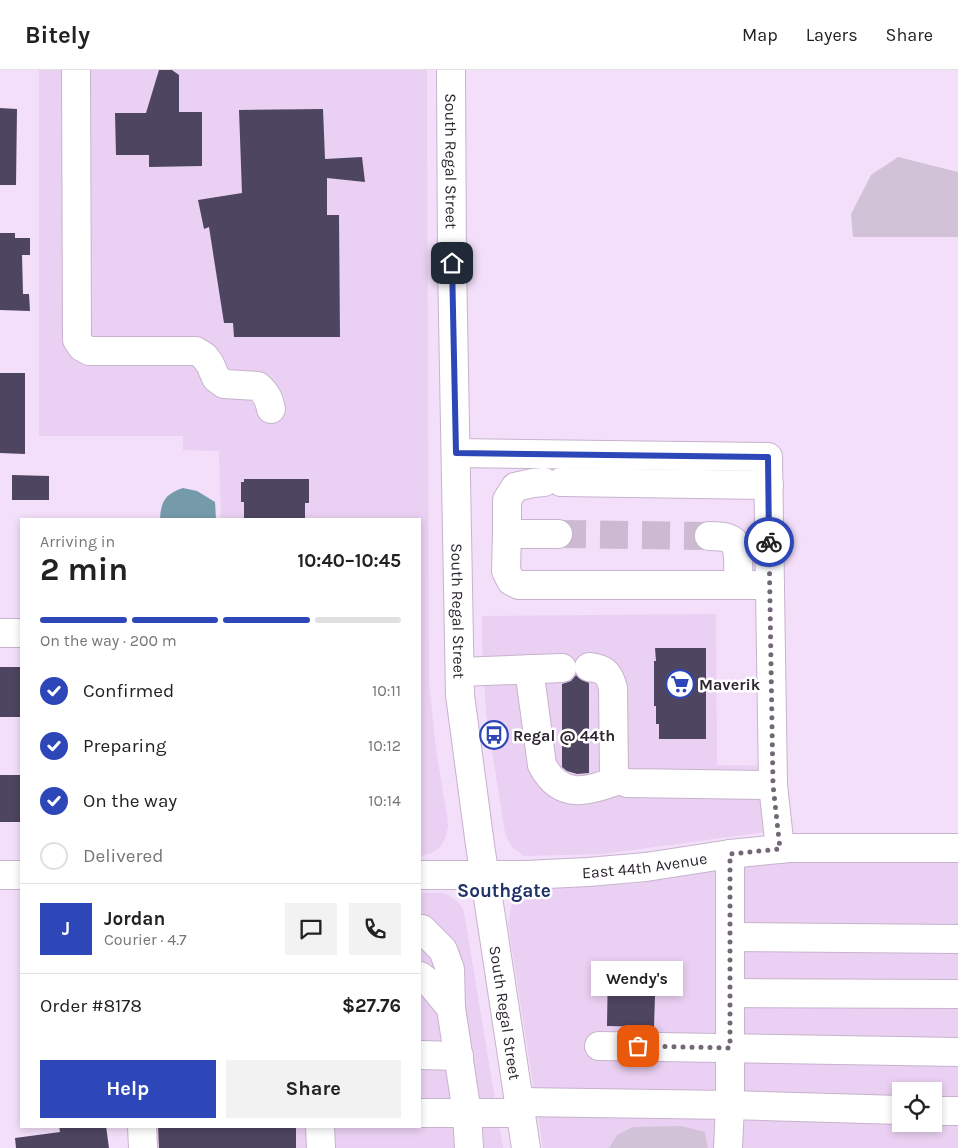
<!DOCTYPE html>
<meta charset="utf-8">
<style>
:root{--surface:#fff;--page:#f2f2f2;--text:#222;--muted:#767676;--line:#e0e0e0;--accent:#2d47b8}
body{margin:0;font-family:Karla,sans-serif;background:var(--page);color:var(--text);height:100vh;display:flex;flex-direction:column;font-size:19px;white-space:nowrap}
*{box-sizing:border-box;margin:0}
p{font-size:16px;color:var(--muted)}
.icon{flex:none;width:28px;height:28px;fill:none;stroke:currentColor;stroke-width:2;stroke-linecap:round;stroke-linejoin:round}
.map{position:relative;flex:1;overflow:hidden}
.details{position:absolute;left:20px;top:448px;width:401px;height:610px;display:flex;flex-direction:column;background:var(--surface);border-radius:0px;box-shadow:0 2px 8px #0003}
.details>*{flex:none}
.fabs{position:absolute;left:892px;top:1012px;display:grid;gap:10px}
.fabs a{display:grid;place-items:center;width:50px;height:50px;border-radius:0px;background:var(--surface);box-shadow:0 2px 8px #0003;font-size:25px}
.pin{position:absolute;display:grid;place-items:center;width:42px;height:42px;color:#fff;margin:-21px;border-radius:10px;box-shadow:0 2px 8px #0006}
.courier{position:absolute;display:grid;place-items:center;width:50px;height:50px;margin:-25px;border:4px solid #2d47b8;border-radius:50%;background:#fff;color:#222;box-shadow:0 1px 6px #0007}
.bubble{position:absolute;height:35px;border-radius:0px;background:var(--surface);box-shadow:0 2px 8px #0003;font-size:16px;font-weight:700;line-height:35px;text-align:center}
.summary em{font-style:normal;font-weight:700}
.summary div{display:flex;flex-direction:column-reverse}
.summary{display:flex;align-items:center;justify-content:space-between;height:85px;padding:0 20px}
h1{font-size:32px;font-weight:700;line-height:38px}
.bar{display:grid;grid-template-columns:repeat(4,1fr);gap:8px 5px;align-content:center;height:60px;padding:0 20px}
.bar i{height:6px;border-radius:4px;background:var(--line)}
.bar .on{background:var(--accent)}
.bar p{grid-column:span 4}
.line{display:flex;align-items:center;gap:12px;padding:0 20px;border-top:1px solid var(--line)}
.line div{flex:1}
.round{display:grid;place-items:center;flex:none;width:52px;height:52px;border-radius:0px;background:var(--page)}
ol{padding:0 20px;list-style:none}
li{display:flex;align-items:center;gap:15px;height:55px}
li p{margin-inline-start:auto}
li .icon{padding:5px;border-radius:50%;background:var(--accent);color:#fff;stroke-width:4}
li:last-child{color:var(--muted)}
li i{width:28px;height:28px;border:2px solid var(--line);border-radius:50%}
.button{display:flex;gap:10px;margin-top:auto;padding:10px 20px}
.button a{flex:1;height:58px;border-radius:0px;background:var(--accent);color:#fff;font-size:20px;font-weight:700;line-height:58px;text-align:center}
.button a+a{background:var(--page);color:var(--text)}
header{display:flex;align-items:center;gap:30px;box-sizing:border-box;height:70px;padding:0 25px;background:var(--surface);border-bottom:1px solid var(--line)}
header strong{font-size:24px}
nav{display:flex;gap:28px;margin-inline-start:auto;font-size:18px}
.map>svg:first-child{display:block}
.built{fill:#ead0f2;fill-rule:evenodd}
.green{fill:#d2c2d7}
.water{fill:#759baa}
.building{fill:#4e4561}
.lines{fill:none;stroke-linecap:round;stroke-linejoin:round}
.minor-tunnel{stroke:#ccbad2;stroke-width:28;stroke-dasharray:28 14;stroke-linecap:butt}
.minor-casing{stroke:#c7b3cd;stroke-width:30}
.major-casing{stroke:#c7b3cd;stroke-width:30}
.minor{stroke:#fff;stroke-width:28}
.major{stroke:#fff;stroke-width:28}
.done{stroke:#736777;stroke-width:5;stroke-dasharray:0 9}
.route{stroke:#2d47b8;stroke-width:6}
.labels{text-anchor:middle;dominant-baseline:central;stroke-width:5;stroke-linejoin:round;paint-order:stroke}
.street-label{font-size:16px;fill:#2e2630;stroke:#fff}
.poi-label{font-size:16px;font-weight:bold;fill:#2e2630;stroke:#fff;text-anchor:start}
.quarter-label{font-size:19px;font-weight:bold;fill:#213169;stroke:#fff}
</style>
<header>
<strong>Bitely</strong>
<nav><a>Map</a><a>Layers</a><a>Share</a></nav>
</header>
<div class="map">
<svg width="958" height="1078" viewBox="0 0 958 1078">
<rect width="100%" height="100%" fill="#f3dffa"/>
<!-- built -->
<path class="built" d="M39,0h388l2,610 7,70 11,66 1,11 -3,12 -5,8 -8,6 -12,3v-337h-199l-2,-68 -36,-1v-14h-144z
M716,544l1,151 54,1 15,65 -28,2 -155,21 -79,2 -11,-8 -5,-8 -3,-7 -19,-120 -4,-70v-27z
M853,788l105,1v289h-250l-3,-16 -88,3 -8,13h-66l-35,-224 4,-22 6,-10 9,-4 17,-2 91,-2 60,-12 72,-8zM901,1021h33v33h-33z
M420,823h22l7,2 11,9 4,8 39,236h-374v-22h291z"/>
<!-- green -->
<path class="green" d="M898,87l60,15v65h-105l-2,-23 20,-39z
M681,1056l24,6 3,16h-99l8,-13 16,-8z"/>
<!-- water -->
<path class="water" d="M183,418l14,3 18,11 1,17h-56c1,-19 6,-25 23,-31z"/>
<!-- building -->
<path class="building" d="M159,0h13l7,5v37h23v54l-53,1v-12h-33l-1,-42h31z
M0,38l17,1 -1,76h-16z
M323,39l2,50 37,-2 3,25 -38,-4v37h12l1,122h-106l-1,-14h-9l-15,-96 -5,2 -6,-29 44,-7 -3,-83z
M0,163h15v5h15v17h-8l1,39h6l1,17 -30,-1z
M0,303h25v81l-25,-1z
M12,405l37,1v24h-37z
M244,409h65v24h-4v16h-61v-17h-3v-20h3z
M655,578h51v91h-47v-15h-3v-18h-2v-45h2z
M0,597h21v50h-21z
M576,605l4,4 9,4v90l-12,1 -10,-3 -5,-4v-83l9,-3z
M0,705h21v47h-21z
M608,893l48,1 -2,63 -47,-1z
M59,1056h47l3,22h-93l-1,-10 45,-6z
M158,1056h138v22h-137z"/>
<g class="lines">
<!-- minor-tunnel -->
<path class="minor-tunnel" d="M558,464l151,2"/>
<defs>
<g id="minor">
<path d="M76,0l1,270 5,7 7,4h107l8,5 6,8 6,14 8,6 34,2c8,7 11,13 13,23"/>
<path d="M456,383l312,4 5,328"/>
<path d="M544,412l-11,1 -18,4 -8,13v34h51"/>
<path d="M561,412l208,3"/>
<path d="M507,464l-1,37 5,10 8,4h251"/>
<path d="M709,466c8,0 18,0 24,5 7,5 5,35 5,44"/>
<path d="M0,563h21"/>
<path d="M589,597c16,2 20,6 24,21l1,86 5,6 8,3 146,2 7,64"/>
<path d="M529,599l13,96c19,36 46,26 77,15"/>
<path d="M460,602l102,-4"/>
<path d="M0,805h21"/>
<path id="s1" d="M420,805h106l62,-3 58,-5 84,-13 59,-6h169"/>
<path d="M420,859h2l21,21 7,19 1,39 16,105 2,35"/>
<path d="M730,867l228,2"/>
<path d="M420,906l12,9 19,23"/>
<path d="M730,923l228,1"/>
<path d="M599,976l359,6"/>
<path d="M420,985l39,1"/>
<path d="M519,1032l211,3v-251"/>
<path d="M934,1041h24"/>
<path d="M420,1043h101"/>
<path d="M142,1056l1,22"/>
<path d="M320,1056l1,22"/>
<path d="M728,1078l2,-43 171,5"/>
</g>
<g id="major">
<path id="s2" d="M451,0l1,193 8,432 20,150 46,303"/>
</g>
</defs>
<!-- minor casing -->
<use href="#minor" class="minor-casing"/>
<!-- major casing -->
<use href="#major" class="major-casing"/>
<!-- minor -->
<use href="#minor" class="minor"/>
<!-- major -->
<use href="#major" class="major"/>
</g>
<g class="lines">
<!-- done -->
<path class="done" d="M638,976l92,2v-194l50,-5 -7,-64 -4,-243"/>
<!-- route -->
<path class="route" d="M452,193l4,190 312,4 1,85"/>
</g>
<!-- icons -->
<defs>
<symbol id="supermarket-ring" viewBox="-11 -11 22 22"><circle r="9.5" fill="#fff" stroke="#2d47b8" stroke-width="1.5"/><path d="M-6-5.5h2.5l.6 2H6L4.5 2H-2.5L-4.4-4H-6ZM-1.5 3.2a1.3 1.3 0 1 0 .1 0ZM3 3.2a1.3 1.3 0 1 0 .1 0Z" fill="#2d47b8"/></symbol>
<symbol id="bus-ring" viewBox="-11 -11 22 22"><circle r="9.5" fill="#fff" stroke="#2d47b8" stroke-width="1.5"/><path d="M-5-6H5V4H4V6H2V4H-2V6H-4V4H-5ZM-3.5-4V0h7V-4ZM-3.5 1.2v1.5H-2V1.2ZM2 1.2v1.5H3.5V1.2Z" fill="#2d47b8"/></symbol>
</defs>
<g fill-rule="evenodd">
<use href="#supermarket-ring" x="664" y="598" width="32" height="32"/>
<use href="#bus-ring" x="478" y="649" width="32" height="32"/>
</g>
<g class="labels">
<!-- street labels -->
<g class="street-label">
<text stroke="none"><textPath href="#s2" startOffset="91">South Regal Street</textPath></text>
<text stroke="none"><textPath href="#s2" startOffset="541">South Regal Street</textPath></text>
<text stroke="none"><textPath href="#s1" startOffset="225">East 44th Avenue</textPath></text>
<text stroke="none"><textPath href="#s2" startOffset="946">South Regal Street</textPath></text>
</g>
<!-- poi labels -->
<g class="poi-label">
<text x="699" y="614">Maverik</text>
<text x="513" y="665">Regal @ 44th</text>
</g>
<!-- quarter labels -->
<g class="quarter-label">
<text x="504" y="821">Southgate</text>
</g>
</g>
</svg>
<div class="fabs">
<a><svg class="icon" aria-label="locate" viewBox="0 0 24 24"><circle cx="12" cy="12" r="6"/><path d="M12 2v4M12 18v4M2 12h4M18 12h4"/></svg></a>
</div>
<div class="pin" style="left:638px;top:976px;background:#ea580c"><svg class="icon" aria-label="bag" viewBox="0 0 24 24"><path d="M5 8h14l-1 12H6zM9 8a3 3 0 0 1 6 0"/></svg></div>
<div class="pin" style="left:452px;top:193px;background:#1f2937"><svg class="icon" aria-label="home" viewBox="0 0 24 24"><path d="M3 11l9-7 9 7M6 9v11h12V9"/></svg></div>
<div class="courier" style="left:769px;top:472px"><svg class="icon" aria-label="bike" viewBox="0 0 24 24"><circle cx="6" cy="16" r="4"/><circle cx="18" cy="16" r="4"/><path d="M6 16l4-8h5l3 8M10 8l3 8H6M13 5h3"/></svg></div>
<div class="bubble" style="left:591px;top:891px;width:92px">Wendy's</div>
<section class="details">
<div class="summary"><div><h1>2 min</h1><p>Arriving in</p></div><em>10:40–10:45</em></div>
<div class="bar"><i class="on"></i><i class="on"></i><i class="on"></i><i></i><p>On the way · 200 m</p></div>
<ol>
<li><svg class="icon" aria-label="check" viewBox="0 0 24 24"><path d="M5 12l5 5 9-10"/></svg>Confirmed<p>10:11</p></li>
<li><svg class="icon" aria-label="check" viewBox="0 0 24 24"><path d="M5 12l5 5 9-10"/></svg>Preparing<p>10:12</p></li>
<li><svg class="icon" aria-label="check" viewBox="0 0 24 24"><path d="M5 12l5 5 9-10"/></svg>On the way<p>10:14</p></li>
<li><i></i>Delivered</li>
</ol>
<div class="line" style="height:90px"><b class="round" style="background:var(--accent);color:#fff">J</b><div><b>Jordan</b><p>Courier · 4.7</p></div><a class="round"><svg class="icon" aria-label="chat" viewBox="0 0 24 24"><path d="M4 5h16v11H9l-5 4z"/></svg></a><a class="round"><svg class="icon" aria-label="phone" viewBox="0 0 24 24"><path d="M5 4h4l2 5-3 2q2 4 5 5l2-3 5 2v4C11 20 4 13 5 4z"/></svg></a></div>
<div class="line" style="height:65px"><div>Order #8178</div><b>$27.76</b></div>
<div class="button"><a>Help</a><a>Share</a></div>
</section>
</div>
